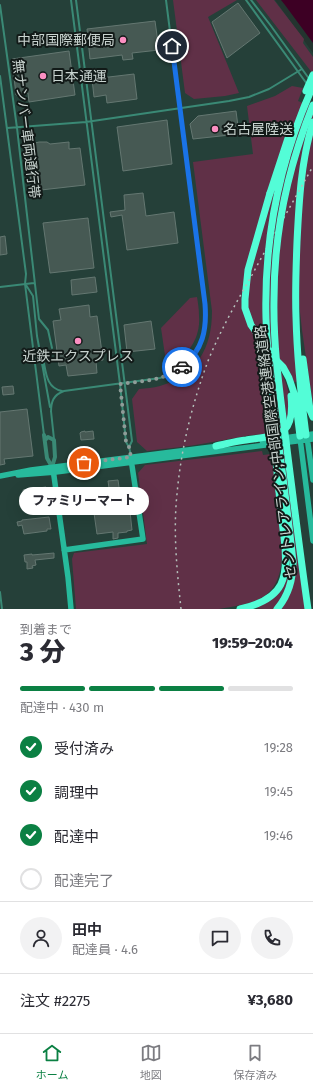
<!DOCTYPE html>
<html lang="ja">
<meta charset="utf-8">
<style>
:root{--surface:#fff;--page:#f2f2f3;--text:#2b2b33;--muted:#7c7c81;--line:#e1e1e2;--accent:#0b8043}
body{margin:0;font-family:"Fira Sans","Noto Sans JP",sans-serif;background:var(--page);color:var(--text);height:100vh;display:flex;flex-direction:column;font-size:15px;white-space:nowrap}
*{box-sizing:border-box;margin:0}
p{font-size:13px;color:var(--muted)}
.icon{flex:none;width:22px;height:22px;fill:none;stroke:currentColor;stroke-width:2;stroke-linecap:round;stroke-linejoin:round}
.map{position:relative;height:609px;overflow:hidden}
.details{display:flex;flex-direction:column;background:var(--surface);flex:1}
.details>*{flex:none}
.pin{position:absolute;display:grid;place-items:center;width:34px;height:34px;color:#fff;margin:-17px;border:2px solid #fff;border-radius:50%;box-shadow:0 1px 4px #0007}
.courier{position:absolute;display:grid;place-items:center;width:40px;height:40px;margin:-20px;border:3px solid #1a73e8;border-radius:50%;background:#fff;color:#222;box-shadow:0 1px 5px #0007}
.bubble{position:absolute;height:28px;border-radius:14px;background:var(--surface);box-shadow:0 4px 16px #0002;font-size:13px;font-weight:800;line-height:28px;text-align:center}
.head em{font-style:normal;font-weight:800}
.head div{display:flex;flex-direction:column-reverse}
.head{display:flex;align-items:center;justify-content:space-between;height:68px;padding:0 20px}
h1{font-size:26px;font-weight:800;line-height:30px}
.bar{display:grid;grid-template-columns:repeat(4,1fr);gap:6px 4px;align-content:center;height:48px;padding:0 20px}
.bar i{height:5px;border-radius:3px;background:var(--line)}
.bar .selected{background:var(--accent)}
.bar p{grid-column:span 4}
.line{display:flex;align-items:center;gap:10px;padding:0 20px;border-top:1px solid var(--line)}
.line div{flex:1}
.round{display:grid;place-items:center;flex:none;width:42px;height:42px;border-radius:21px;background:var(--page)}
ol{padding:0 20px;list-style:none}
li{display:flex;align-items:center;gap:12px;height:44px}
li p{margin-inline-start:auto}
li .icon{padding:4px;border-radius:50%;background:var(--accent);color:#fff;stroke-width:4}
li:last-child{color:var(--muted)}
li i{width:22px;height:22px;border:2px solid var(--line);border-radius:50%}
.menu{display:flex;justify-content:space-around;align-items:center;height:56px;border-top:1px solid var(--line);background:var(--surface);font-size:11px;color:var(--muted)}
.menu a{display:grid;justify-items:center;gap:2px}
.menu .selected{color:var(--accent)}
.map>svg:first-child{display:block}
.built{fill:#254039}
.green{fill:#603047}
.water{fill:#3d0024}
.building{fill:#465953;stroke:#647771}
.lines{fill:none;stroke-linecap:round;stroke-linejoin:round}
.lane{stroke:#3a8975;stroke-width:2}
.street{stroke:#3a8975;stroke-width:4}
.secondary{stroke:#27ba9c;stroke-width:5.5}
.highway{stroke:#53fdd7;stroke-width:7}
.rail{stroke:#b4c0bb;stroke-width:1.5;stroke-dasharray:2 4;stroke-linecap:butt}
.highway-bridge{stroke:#53fdd7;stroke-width:7}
.done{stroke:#8f9c98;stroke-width:4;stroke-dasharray:0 7.2}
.route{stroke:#1a73e8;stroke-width:5}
.poi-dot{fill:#fc8fc2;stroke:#121a18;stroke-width:1.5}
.labels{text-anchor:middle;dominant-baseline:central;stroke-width:4;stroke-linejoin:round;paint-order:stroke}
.poi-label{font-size:14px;fill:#c9d4d0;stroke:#121a18;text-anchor:start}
.street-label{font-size:14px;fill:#c9d4d0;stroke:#121a18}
</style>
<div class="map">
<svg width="313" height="609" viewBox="0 0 313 609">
<rect width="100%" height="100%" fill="#23342f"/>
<!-- built -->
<path class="built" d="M0,0h275l38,53v556h-313z"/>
<!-- green -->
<path class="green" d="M173,0h64l-29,17 31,76 -14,3 -31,3 -9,-6z
M256,0h18l30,39 -1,4 10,14v17z
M292,86l11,2 -5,13 15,6v299l-11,-76 -3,-27 -1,78 -5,2 -16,-29 -12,-14 -2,-1 -4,3c19,19 39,52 27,79 -3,5 -4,9 -10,11 -7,3 -22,2 -30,4 -13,2 -26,5 -39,7 -20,4 -40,5 -60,8l-10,-9 -5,-43 7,-10c7,-1 14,-1 21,-3 37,-11 52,-38 52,-75l-19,-149 60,-8 -6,-48 28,-10z
M197,297c1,6 2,12 2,19 2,24 -13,41 -32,53l-6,-41 29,-30z
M284,448l21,161h-42l-7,-1 28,-25 -2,-26c-3,43 -26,46 -63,52h-143l-4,-50 2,-6 73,-9 -9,-71 7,-8 117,-14 1,4 8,-1v-5z"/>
<!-- water -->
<path class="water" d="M281,0h32v43l-28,-38z"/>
<!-- building -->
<path class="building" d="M238,3l22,30 -33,25 -15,-36z
M155,21l4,29 -27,3 1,6 -10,1 -1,-5 -32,4 -3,-30z
M69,51l6,44 -46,7 -1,-9 -12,2 -4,-36z
M134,74l3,25 -30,4 -1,-8 -12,2 -2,-18z
M236,111l3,23 -46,5 -3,-15 8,-8z
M167,120l5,44 -49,7 -6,-44z
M39,142h8l3,2 19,-2v7l11,-1 5,37 -53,6 -4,-36h3l-1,-8 1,-3z
M143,193l3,23 28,-4 4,31 -51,7 -5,-35 -11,2 -1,-5 15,-2 -1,-15z
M88,218l6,50 -44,5 -7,-50z
M5,236l2,18 -7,1v-18z
M95,277l2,15 -25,3 -1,-15z
M89,305l1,12 7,-1 6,44 -7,1 1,12 -29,3 -2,-11 -7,1 -6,-45 8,-1 -2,-11z
M151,321l4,28 -28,3 -3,-27z
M13,386l1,8 -11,1 -1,-8z
M27,409l6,47 -29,3 1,5 -5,1v-53z
M85,431v1l8,-1 1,8 -13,1 -1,-7 1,-1z
M118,480l2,14 -10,1 -2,-14z
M46,487l1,10h-6l1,7 -17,2 -2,-16z
M129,502l3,28 -5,1v1l-9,1v5l-5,1v-7l-16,2 -3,-21h-2l-1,-5z
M49,517l2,12h-4v2l-23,3 -2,-9 -4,1 -1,-4 5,-1v-1z
M54,553v5l-19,2 1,5 -4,1 1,2 -6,1v-7h-2l-1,-7 8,-1v1z"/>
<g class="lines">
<!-- lane -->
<path class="lane" d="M71,0l49,384 6,58 3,5 2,9
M76,0l56,441 -3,6
M246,0l61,84
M251,0l20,26 39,54
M0,5l17,123 22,191 9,11 4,18
M0,76l26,198 -1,10 19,151
M7,128l79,-6 143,-21 20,-4 20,-8 33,-20
M26,285l7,11 4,40 13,71
M0,287l34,-4
M43,358c3,14 3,30 19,33
M51,411l3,28
M51,412c0,-10 2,-17 13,-21l96,-13c25,-8 44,-28 46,-55 0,-6 -1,-13 -1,-19l-39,-304
M0,592l2,17"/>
<!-- street -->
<path class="street" d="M44,435l3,23 5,9
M45,440l3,-3 6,3 1,17 -3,10
M59,508l78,-12"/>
<!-- secondary -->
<path class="secondary" d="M307,437l6,43
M300,438l13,103
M262,441l51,-7
M53,469l15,108 3,32
M18,475l38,-3 257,-33
M0,476l31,-6 188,-24
M64,550l79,-11 -12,-80"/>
<!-- highway -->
<path class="highway" d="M270,193l-22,77 -3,29v9l6,17 25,35 7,7 6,11 6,18 5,40
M303,359l7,51 3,7
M306,435c-5,-39 -9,-78 -10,-118 -1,-25 0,-50 1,-75 2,-41 4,-81 16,-120
M216,446c10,-2 20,-5 30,-6 34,-5 49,-4 45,-44
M240,609c45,-10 49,-31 44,-72 -2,-16 -4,-31 -5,-46
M277,609c12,-14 16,-29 16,-47"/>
<!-- rail -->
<path class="rail" d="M181,609c-4,-38 -8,-77 -4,-115 4,-45 15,-90 31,-133 12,-30 28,-58 44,-86 20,-37 41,-73 61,-109"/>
<!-- highway-bridge -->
<path class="highway-bridge" d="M306,91l7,-16
M270,193l21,-64
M275,453l4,38
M293,562c-5,-49 -12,-98 -18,-147 -4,-32 -8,-64 -9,-97 -2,-80 14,-159 47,-232
M308,609c-8,-56 -15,-112 -22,-168 -6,-47 -13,-94 -12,-142 0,-66 14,-132 39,-194"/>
</g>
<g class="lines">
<!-- done -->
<path class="done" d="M84,463l47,-6 -2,-10 -3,-5 -6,-58c21,-3 44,-3 62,-17"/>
<!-- route -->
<path class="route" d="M172,46l33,258c2,26 -2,46 -23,63"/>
</g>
<!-- markers -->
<g class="poi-dot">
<circle cx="123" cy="40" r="4"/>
<circle cx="43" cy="76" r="4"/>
<circle cx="215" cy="129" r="4"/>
<circle cx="78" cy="341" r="4"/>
</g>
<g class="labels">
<!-- poi labels -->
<g class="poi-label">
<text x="115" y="40" text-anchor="end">中部国際郵便局</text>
<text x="51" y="76">日本通運</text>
<text x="223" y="129">名古屋陸送</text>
<text x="78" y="356" text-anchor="middle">近鉄エクスプレス</text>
</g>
<!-- street labels -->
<g class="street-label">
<text transform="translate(26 129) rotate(83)">無ナンバー車両通行帯</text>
<text transform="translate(276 452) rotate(-97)">セントレアライン;中部国際空港連絡道路</text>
</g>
</g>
</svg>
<div class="pin" style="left:84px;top:463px;background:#ea580c"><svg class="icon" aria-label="bag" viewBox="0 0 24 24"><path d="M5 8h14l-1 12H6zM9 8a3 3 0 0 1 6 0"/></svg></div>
<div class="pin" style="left:172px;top:46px;background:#1f2937"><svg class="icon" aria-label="home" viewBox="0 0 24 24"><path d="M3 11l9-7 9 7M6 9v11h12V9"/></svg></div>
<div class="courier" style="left:182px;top:367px"><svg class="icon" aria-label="car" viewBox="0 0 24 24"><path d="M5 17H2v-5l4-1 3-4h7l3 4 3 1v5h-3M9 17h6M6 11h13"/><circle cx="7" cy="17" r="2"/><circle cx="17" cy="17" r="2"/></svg></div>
<div class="bubble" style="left:19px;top:487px;width:130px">ファミリーマート</div>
</div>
<section class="details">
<div class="head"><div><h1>3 分</h1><p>到着まで</p></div><em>19:59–20:04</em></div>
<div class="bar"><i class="selected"></i><i class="selected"></i><i class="selected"></i><i></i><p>配達中 · 430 m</p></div>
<ol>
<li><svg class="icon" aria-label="check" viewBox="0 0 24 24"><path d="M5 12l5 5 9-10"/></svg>受付済み<p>19:28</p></li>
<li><svg class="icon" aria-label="check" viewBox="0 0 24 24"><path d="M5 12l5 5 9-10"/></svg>調理中<p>19:45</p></li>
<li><svg class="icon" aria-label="check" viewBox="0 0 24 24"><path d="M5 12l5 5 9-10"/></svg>配達中<p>19:46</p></li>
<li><i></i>配達完了</li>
</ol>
<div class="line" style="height:72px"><a class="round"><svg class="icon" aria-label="person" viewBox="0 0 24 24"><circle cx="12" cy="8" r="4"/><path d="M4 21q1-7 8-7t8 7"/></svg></a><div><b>田中</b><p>配達員 · 4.6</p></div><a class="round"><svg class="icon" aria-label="chat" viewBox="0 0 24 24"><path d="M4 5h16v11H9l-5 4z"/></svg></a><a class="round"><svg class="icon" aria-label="phone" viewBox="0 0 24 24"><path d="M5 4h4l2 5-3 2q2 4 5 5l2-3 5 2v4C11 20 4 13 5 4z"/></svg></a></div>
<div class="line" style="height:52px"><div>注文 #2275</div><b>¥3,680</b></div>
</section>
<nav class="menu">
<a class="selected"><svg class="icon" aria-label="home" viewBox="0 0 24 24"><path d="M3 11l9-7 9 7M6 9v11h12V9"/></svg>ホーム</a>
<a><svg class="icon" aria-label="map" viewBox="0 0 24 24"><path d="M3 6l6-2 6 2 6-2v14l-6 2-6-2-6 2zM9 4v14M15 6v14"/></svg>地図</a>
<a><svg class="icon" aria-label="saved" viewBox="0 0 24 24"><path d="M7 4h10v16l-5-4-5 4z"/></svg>保存済み</a>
</nav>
